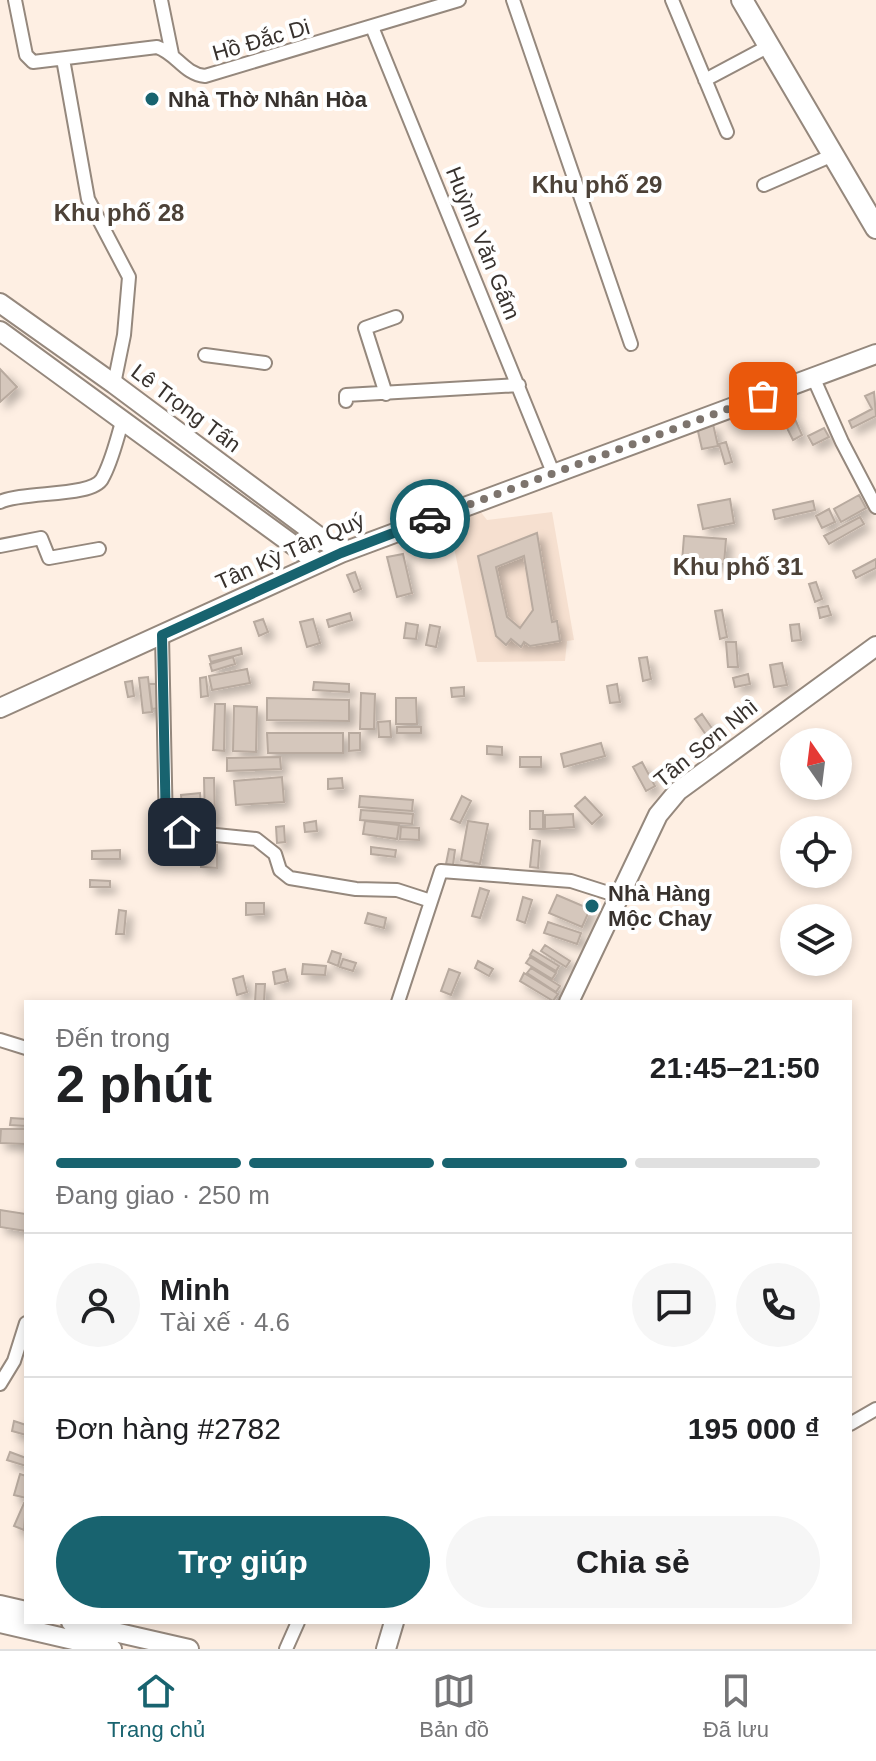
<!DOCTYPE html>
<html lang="vi">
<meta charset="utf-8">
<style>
:root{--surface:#fff;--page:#f6f6f6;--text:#202124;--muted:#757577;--line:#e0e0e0;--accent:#18636f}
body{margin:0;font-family:Arial,sans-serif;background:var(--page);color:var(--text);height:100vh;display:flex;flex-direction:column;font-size:30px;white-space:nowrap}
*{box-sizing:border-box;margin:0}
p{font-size:26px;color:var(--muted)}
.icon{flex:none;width:44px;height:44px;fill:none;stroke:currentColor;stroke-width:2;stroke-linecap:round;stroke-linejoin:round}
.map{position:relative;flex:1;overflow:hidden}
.sheet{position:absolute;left:24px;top:1000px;width:828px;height:624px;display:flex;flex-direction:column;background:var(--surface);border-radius:0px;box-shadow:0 4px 12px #0003}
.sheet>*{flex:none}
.needle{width:52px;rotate:346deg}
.buttons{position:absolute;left:780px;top:728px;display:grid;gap:16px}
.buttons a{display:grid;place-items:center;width:72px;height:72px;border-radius:50%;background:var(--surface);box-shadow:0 4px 12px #0003;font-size:40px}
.pin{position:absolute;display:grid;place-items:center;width:68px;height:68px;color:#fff;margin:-34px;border-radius:16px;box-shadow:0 4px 12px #0006}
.courier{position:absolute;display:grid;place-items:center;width:80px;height:80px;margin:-40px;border:6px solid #18636f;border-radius:50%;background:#fff;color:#222;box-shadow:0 2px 10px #0007}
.summary em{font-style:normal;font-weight:800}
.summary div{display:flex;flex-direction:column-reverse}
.summary{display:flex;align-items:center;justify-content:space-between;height:136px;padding:0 32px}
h1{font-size:52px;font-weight:800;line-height:60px}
.bar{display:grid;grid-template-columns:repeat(4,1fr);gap:12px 8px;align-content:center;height:96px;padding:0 32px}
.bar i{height:10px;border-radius:6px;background:var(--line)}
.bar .active{background:var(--accent)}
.bar p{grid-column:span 4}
.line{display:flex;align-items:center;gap:20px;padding:0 32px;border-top:2px solid var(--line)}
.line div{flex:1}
.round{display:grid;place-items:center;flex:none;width:84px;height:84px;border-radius:42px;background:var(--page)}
.button{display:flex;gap:16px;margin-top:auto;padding:16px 32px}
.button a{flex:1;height:92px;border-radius:48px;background:var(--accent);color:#fff;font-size:32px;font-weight:800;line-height:92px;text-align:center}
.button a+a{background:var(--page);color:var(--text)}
.tab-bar{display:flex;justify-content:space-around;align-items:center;height:112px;border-top:2px solid var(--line);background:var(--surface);font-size:22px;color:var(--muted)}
.tab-bar a{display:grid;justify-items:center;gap:4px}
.tab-bar .active{color:var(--accent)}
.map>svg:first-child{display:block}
.built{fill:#f6e0d0}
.building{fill:#d5c7bc;stroke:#b8aa9f;stroke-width:2;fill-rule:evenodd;filter:url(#shadow)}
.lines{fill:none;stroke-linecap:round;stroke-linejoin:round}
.street-casing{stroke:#95887d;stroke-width:16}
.secondary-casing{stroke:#95887d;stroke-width:22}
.primary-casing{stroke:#95887d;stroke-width:24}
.street{stroke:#fff;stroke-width:12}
.secondary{stroke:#fff;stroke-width:18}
.primary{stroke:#fff;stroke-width:20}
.done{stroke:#7d746d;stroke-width:8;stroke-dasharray:0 14.4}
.route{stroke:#18636f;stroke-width:10}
.poi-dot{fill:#18636f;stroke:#fff;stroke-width:3}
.labels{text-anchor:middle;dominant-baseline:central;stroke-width:8;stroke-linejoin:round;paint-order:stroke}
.street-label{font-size:22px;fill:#38322e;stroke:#fff}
.poi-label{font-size:22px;font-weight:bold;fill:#38322e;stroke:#fff;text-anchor:start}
.neighbourhood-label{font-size:24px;font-weight:bold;fill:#4c4137;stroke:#fff}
</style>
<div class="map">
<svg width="876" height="1649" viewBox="0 0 876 1649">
<defs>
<filter id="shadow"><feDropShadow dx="6" dy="6" stdDeviation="4" flood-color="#0004"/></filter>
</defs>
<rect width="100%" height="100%" fill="#feefe3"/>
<!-- built -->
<path class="built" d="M480,511l7,9 65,-8 22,128 -7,1 -2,20 -88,1 -28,-140z"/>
<!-- building -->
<path class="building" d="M0,369l17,18 -17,15z
M874,392l2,24 -24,12 -3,-7 23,-12 -7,-13z
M794,417l8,18 -9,5 -9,-18z
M713,424l5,22 -16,3 -5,-22z
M824,428l5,9 -16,8 -5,-9z
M726,442l6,20 -7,2 -6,-20z
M859,495l7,13 -25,14 -7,-13z
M730,499l4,24 -31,6 -5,-24z
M813,501l2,9 -40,9 -2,-9z
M829,509l6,13 -13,6 -6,-12z
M860,517l4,7 -35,20 -5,-8z
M537,533l15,89 5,-1 3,20 -30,5 -6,-4 -3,5 -10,-8 -5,6 -10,-9 -18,-80zM524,556l9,54 -13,18 -13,-11 -11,-50z
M684,536l42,3 -2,25 -42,-2z
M403,554l9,39 -15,4 -10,-40z
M876,559v9l-20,10 -3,-7z
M355,572l6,17 -7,3 -7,-17z
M816,582l6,17 -7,3 -6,-18z
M828,606l3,9 -11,3 -2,-10z
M722,610l5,27 -7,2 -5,-28z
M350,613l2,7 -23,7 -2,-7z
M263,619l5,13 -9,4 -5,-14z
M313,619l7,24 -13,4 -7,-25z
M406,623l12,2 -2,14 -12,-1z
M799,624l2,16 -9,1 -2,-16z
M430,625l10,2 -4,20 -10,-2z
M726,642h10l2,25h-10z
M241,648l1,6 -31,8 -2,-6z
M233,657l2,7 -23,7 -2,-7z
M647,657l4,22 -8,2 -4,-23z
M782,663l5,22 -13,2 -4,-22z
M247,669l3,14 -38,7 -3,-14z
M748,674l2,10 -15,3 -2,-9z
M148,677l4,35 -9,1 -4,-35z
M206,677l2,19 -7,1 -1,-19z
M132,681l2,15 -6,1 -3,-15z
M314,682l35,2v8l-36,-2z
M149,684h7l3,24 -7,1z
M617,684l3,18 -10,1 -3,-17z
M464,687v9l-12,1 -1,-9z
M361,693l14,1 -1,35h-14z
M267,698l82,2v21l-82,-1z
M396,698h20l1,26h-21z
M215,704h10l-1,47 -11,-1z
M234,706l23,1 -1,45 -23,-1z
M702,714l16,23 -7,5 -16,-23z
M390,721l1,16h-12l-1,-15z
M397,727h24v6h-24z
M267,733h76v20h-75z
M349,733h11v17l-11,1z
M601,743l4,13 -41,11 -3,-13z
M487,746l15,1v8l-15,-1z
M280,757l1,12 -54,2v-13z
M520,757h21v10h-21z
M642,762l13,24 -9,5 -13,-24z
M282,777l2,25 -48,3 -2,-24z
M204,778h10l1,43h-10z
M342,778l1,10 -15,1v-10z
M200,793l3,36 -19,2 -3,-36z
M360,796l53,4 -1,11 -53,-4z
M462,796l9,5 -11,22 -9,-4z
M585,797l17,18 -10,9 -17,-18z
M361,810l52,4 -1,10 -52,-4z
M530,811h13v18h-13z
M573,814l1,13 -29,2v-14z
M316,821l1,10 -12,1 -1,-9z
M365,821l34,4 -2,14 -34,-5z
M468,821l20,3 -8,40 -19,-4z
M284,826l1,16 -8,1 -1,-16z
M401,827l18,1v12l-19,-1z
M533,840l7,1 -2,27 -8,-1z
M202,844l15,1v23l-16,-1z
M371,847l25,3 -1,7 -24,-3z
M449,849l6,1 -2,15 -7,-1z
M120,850v9h-28v-8z
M90,880l20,1v6h-20z
M480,888l9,3 -9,27 -8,-2z
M557,895l33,14 -8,18 -33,-14z
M523,897l9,3 -7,23 -8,-3z
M246,903h18v11l-18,1z
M119,910l7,1 -2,23h-8z
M368,913l18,5 -2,10 -19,-5z
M548,922l33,11 -4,11 -33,-11z
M545,945l25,16 -4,6 -25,-16z
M533,950l26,16 -3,5 -26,-16z
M332,951l9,3 -3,12 -10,-4z
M530,957l26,16 -4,6 -26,-16z
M343,959l13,4 -3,8 -13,-4z
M478,961l15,8 -4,7 -14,-8z
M303,964l23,2 -1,9 -23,-1z
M531,968l29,18 -4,6 -29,-19z
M285,969l3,12 -13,3 -2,-12z
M449,969l11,4 -9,22 -10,-4z
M524,973l34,21 -5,7 -33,-20z
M243,976l4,16 -10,3 -4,-16z
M256,984h9l-1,18h-9z
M11,1118l15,1v7l-16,-1z
M1,1129h24v15l-25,-1z
M0,1210l26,4v17l-26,-4z
M14,1421l12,4v10l-14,-4z
M10,1452l16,6v8l-19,-6z
M20,1474l6,2v22l-12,-3z
M24,1503l2,1 -2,26 -10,-4z"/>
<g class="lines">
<defs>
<path id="street" d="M15,0l11,55 7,7 124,-15c19,6 27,27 48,29l254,-76
M161,0l11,54
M513,0l118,344
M672,0l55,132
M372,27l182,448
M63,59l25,140 41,78 -5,58 -10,49
M705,80l64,-34
M764,185l69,-30
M205,355l60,8
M813,377l29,65 34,65
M386,394l-21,-66 31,-11
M346,401v-6l173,-10
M0,502c24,-11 92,-5 102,-23 10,-17 15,-41 21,-60
M0,546l41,-8 8,20 50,-9
M162,635l4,195 90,9 19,15 5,16 10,8 66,11 41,1 34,11
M398,1002l43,-131 130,10 47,15
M0,1040l26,8
M0,1384l14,-23 12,-38
M850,1424l26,-15
M286,1649l12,-27"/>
<path id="secondary" d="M0,303l114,81 227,169
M0,331l318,232
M0,708l341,-155 535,-199
M569,1002l89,-187 20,-24 198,-145
M0,1605l26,6
M71,1622l118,27
M0,1623l112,26
M386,1649l8,-27"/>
<path id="primary" d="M742,0l134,228"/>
</defs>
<!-- street casing -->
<use href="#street" class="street-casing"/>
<!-- secondary casing -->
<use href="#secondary" class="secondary-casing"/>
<!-- primary casing -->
<use href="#primary" class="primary-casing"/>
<!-- street -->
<use href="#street" class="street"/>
<!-- secondary -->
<use href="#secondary" class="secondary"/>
<!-- primary -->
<use href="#primary" class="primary"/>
</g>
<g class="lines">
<!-- done -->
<path class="done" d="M430,519l333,-123"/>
<!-- route -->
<path class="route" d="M182,832l-16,-2 -4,-195 179,-82 89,-34"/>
</g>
<!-- markers -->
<g class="poi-dot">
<circle cx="152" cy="99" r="8"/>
<circle cx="592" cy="906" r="8"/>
</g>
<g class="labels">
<!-- street labels -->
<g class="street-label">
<text transform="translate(261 40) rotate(-16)">Hồ Đắc Di</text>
<text transform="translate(483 243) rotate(68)">Huỳnh Văn Gấm</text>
<text transform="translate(186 408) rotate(37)">Lê Trọng Tấn</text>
<text transform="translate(290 551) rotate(-24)">Tân Kỳ Tân Quý</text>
<text transform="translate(706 743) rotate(-39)">Tân Sơn Nhì</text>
</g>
<!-- poi labels -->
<g class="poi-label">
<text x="168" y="99">Nhà Thờ Nhân Hòa</text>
<text x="608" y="893">Nhà Hàng<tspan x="608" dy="25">Mộc Chay</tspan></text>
</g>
<!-- neighbourhood labels -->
<g class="neighbourhood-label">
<text x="597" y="184">Khu phố 29</text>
<text x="119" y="212">Khu phố 28</text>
<text x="738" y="566">Khu phố 31</text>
</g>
</g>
</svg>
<div class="buttons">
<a><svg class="needle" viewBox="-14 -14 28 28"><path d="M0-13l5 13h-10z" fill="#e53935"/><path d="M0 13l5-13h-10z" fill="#757577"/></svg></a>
<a><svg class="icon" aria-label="locate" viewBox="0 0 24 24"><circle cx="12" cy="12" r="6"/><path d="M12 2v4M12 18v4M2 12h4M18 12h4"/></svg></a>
<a><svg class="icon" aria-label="layers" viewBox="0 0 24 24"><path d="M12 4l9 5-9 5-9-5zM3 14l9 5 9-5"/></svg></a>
</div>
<div class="pin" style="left:763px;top:396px;background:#ea580c"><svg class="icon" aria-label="bag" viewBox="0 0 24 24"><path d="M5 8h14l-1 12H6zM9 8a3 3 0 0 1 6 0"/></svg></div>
<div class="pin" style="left:182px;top:832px;background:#1f2937"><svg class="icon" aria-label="home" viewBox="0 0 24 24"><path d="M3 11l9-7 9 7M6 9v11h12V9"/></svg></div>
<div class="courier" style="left:430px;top:519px"><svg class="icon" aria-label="car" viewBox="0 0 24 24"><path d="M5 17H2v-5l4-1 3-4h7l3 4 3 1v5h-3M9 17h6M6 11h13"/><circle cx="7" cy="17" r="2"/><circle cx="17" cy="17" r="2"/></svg></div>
<section class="sheet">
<div class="summary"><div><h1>2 phút</h1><p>Đến trong</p></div><em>21:45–21:50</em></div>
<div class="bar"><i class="active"></i><i class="active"></i><i class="active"></i><i></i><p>Đang giao · 250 m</p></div>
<div class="line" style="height:144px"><a class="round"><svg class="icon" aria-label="person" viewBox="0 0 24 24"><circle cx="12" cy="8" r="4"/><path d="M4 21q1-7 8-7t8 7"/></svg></a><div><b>Minh</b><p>Tài xế · 4.6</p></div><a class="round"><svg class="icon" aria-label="chat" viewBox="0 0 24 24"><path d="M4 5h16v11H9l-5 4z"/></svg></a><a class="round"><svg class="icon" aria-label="phone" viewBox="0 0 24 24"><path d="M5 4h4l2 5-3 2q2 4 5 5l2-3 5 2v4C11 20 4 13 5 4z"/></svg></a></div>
<div class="line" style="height:104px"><div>Đơn hàng #2782</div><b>195 000 ₫</b></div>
<div class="button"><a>Trợ giúp</a><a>Chia sẻ</a></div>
</section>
</div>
<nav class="tab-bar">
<a class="active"><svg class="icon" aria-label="home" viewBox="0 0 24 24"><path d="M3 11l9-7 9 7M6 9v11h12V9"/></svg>Trang chủ</a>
<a><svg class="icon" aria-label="map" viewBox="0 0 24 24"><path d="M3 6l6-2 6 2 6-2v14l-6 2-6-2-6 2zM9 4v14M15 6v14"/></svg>Bản đồ</a>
<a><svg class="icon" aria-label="saved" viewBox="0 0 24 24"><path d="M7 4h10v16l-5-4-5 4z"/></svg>Đã lưu</a>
</nav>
